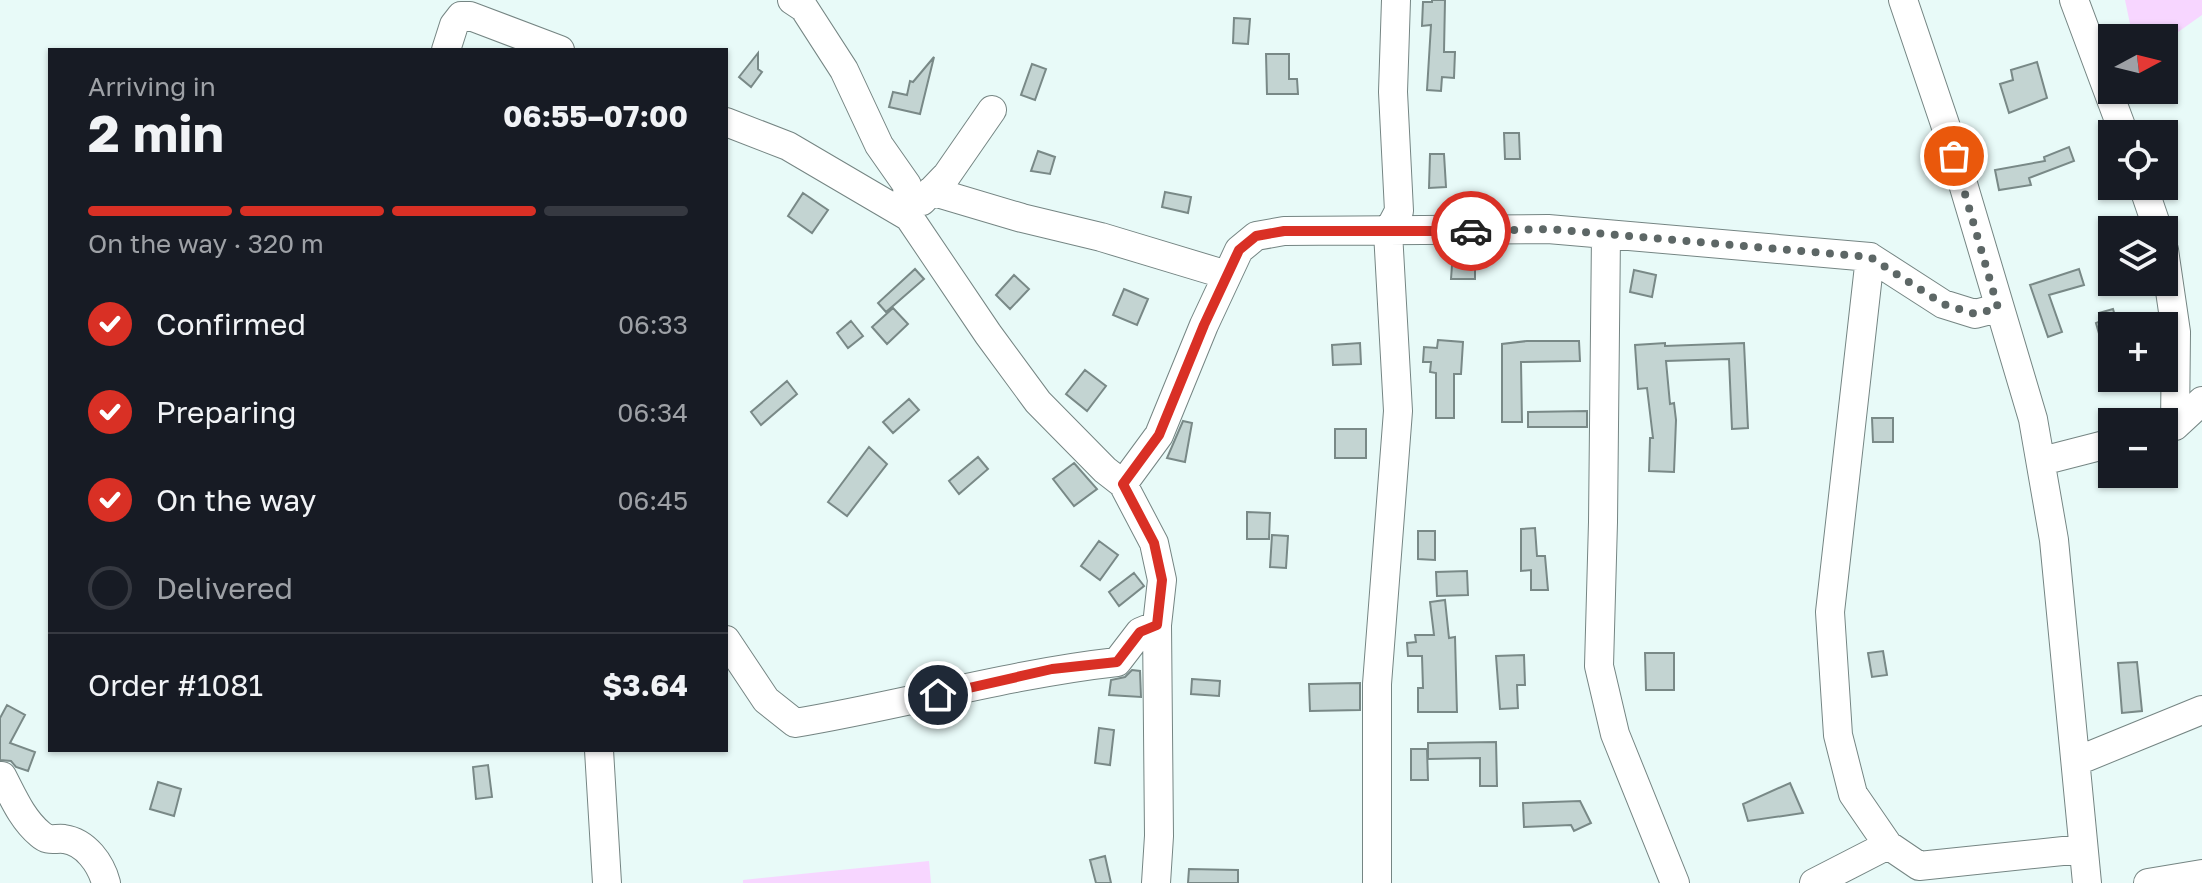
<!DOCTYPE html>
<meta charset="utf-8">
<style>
:root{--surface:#171b24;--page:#20242c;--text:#f1f3f6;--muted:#9ea1a6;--line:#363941;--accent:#d93025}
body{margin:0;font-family:"Golos Text",sans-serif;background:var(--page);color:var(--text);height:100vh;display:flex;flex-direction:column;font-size:30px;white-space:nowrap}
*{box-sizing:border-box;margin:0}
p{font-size:26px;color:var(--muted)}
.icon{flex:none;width:44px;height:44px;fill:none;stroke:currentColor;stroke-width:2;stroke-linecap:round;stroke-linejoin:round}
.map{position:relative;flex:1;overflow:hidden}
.sheet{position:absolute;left:48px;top:48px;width:680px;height:704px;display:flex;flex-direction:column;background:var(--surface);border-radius:0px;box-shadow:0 2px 6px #0004}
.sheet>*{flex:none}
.needle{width:52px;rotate:83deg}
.controls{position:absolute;left:2098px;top:24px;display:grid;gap:16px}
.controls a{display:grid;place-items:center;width:80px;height:80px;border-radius:0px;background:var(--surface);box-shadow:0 2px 6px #0004;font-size:40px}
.pin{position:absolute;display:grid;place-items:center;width:68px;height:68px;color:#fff;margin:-34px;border:4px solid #fff;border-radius:50%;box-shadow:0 2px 8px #0007}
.courier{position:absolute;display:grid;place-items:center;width:80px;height:80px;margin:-40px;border:6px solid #d93025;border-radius:50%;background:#fff;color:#222;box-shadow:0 2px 10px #0007}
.overview em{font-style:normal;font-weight:700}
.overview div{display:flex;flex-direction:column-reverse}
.overview{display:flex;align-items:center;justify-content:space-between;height:136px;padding:0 40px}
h1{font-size:52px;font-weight:700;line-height:60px}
.bar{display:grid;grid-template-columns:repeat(4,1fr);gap:12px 8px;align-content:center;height:96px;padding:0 40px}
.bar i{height:10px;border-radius:6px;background:var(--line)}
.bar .active{background:var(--accent)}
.bar p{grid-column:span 4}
.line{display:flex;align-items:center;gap:20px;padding:0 40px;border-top:2px solid var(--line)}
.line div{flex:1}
ol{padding:0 40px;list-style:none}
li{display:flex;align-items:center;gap:24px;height:88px}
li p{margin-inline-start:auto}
li .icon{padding:8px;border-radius:50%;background:var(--accent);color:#fff;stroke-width:4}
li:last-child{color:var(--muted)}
li i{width:44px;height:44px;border:4px solid var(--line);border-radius:50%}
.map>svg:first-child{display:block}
.green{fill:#f7d6ff}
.building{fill:#c3d4d2;stroke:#798987;stroke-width:2}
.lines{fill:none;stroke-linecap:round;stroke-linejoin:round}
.minor-casing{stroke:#758583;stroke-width:30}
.minor{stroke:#fff;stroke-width:28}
.done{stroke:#5d6766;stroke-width:8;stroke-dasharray:0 14.4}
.route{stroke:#d93025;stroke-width:10}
</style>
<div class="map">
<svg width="2202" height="883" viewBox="0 0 2202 883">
<rect width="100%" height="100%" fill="#e8faf8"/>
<!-- green -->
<path class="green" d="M2125,0h77v15l-38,27v-4h-31z
M929,861l2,22h-188v-3z"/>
<!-- building -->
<path class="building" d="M1432,0h13l-1,52h11l-1,26 -12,-1 -1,14 -14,-1 4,-65 -9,1 1,-24h9z
M1234,18l16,1 -2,25 -15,-1z
M758,53v16l4,3 -11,15 -12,-10z
M1266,54h23v25h8l1,15h-31z
M934,57l-14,57 -31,-7 4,-15 14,3 3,-14 3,1z
M2037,62l10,36 -38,15 -9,-29 13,-4 -2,-10z
M1032,64l14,5 -11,31 -14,-5z
M1504,133h15l1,26h-15z
M2069,147l5,14 -45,17 2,7 -32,5 -4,-20 50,-9 -1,-4z
M1038,151l17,6 -5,17 -19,-3z
M1430,154h14l2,33 -17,1z
M1165,192l26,5 -3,16 -26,-6z
M803,193l25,17 -16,23 -24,-17z
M1452,265h23v14h-24z
M915,269l9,10 -38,33 -8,-9z
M2079,269l5,16 -35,10 13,37 -14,5 -18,-52z
M1634,270l22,5 -4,22 -22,-5z
M1014,275l15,14 -19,20 -14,-14z
M1124,289l24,10 -11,26 -24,-10z
M893,308l15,16 -21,20 -15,-17z
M2113,309l5,17h-6v8l-12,3 -4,-14 5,-2 -2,-8z
M851,321l12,15 -15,12 -11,-15z
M1438,340l25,2 -2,32h-7v44h-18v-45l-6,-1 1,-10h-8l1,-15 13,1z
M1527,341h52l1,20 -59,1 1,60h-20v-78z
M1360,343l1,21 -28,1 -1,-20z
M1665,343v3l79,-3 4,85 -16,1 -3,-70 -63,2 4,43 4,-1 2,17 -2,52 -25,-1 1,-33h3l-6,-50 -9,1 -3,-44z
M1085,370l21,16 -19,25 -21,-17z
M787,381l10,13 -36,31 -10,-13z
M909,399l10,11 -26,23 -10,-11z
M1587,411v16h-59v-15z
M1872,418h21v24h-20z
M1183,421l9,2 -7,39 -18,-4z
M1335,429h31v29h-31z
M869,447l18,17 -40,52 -19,-14z
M978,457l10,12 -29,25 -10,-13z
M1074,463l23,26 -23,17 -21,-27z
M1247,512l23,1 -1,26h-22z
M1535,528l2,28h8l3,34h-17v-20l-10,1v-42z
M1418,531h17v29l-17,-1z
M1272,535l16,1 -2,32 -16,-1z
M1099,541l19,14 -18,25 -19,-14z
M1467,571l1,24 -31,1 -1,-24z
M1134,573l10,13 -25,20 -10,-14z
M1445,600l4,38 6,-1 2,75h-39v-24h5l-1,-32h-14l-1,-13 9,-1 -1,-7h19l-4,-33z
M1883,651l4,24 -15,2 -4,-24z
M1645,653h29v37h-28z
M1524,655l1,30h-8l1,23 -18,1 -4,-53z
M2137,662l5,49 -20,2 -4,-50z
M1132,670l8,1 1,26 -32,-2 2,-15 14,-3z
M1192,679l28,2 -1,15 -28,-2z
M1360,683v27l-50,1 -1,-27z
M7,705l18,10 -15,28 25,9 -7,19 -12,-4 -5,-6 -11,-1v-42z
M1099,728l15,2 -4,35 -15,-2z
M1496,742l1,44h-17v-28l-52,1v-16z
M1411,749h16l1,31h-17z
M488,765l4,32 -16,2 -3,-32z
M158,782l23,7 -7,27 -24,-7z
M1790,783l13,30 -55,8 -5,-17z
M1580,801l11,22 -17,8 -3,-6 -47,2 -1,-24z
M1105,856l6,27h-15l-6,-23z
M1189,869l49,1v13h-50z"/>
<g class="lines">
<defs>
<path id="minor" d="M792,0l12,8 40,62 35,75 28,40 2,32
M1903,0l44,130 86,289 21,121 33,343
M2074,0l50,134
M446,50l8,-25 7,-9h9l90,34
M726,122l62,24 121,71 79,117 50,68 67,68 18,14 31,59 8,37 -5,45 2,211 -3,47
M2143,186l15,44
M931,191l91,27 79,19 126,38
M922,201l25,-26 45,-65
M1606,234l264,23 73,47 32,10 23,-6
M2164,250l12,82 -1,94
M1870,257l-40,355 8,123 15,59 35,51 31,21 163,-17
M2175,426l27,-25
M2042,461l70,-18
M1123,484l36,-49 45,-110 35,-75 17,-14 28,-5 264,-2 58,5 -3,288 -4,144 16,68 60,149
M726,640l40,60 29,23c108,-18 214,-49 322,-61l23,-30 17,-7
M599,750l8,133
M2077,761l125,-51
M2,776c11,21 20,43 38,58 9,8 14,4 24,5 22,3 37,25 42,44
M1377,883v-199l21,-273 -10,-179 11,-21 -6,-119 3,-92
M1814,883l74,-38
M2148,883l54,-9"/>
</defs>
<!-- minor casing -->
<use href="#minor" class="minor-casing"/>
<!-- minor -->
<use href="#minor" class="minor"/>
</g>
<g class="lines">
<!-- done -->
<path class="done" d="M1471,231l77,-2 322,28 73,47 32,10 23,-6 -44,-152"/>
<!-- route -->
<path class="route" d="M938,695l114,-26 65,-7 23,-30 17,-7 5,-45 -8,-37 -31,-59 36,-49 45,-110 35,-75 17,-14 28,-5h187"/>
</g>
</svg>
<div class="controls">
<a><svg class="needle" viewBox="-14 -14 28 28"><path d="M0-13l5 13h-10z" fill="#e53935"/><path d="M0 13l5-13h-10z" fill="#9ea1a6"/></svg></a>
<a><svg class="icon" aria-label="locate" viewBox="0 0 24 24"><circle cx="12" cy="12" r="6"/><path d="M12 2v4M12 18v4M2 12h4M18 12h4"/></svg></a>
<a><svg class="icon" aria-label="layers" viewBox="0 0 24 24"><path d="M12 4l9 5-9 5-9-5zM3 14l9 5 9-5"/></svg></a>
<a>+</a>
<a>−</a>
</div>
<div class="pin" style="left:1954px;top:156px;background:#ea580c"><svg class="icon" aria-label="bag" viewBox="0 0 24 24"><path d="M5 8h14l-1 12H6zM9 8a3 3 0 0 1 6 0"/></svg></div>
<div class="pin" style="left:938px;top:695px;background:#1f2937"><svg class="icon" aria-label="home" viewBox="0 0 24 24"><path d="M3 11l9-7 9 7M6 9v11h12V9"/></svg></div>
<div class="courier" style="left:1471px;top:231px"><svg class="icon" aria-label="car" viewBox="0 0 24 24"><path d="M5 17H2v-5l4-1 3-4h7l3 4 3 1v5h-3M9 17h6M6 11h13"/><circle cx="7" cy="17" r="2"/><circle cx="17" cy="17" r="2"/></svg></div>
<section class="sheet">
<div class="overview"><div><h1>2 min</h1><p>Arriving in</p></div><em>06:55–07:00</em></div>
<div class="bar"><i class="active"></i><i class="active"></i><i class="active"></i><i></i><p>On the way · 320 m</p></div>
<ol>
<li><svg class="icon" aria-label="check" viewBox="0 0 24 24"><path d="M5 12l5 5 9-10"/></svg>Confirmed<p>06:33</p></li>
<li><svg class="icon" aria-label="check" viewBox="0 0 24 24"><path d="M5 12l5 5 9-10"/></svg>Preparing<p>06:34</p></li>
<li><svg class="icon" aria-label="check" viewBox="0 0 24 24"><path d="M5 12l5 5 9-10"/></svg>On the way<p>06:45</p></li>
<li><i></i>Delivered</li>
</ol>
<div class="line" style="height:104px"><div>Order #1081</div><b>$3.64</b></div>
</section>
</div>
